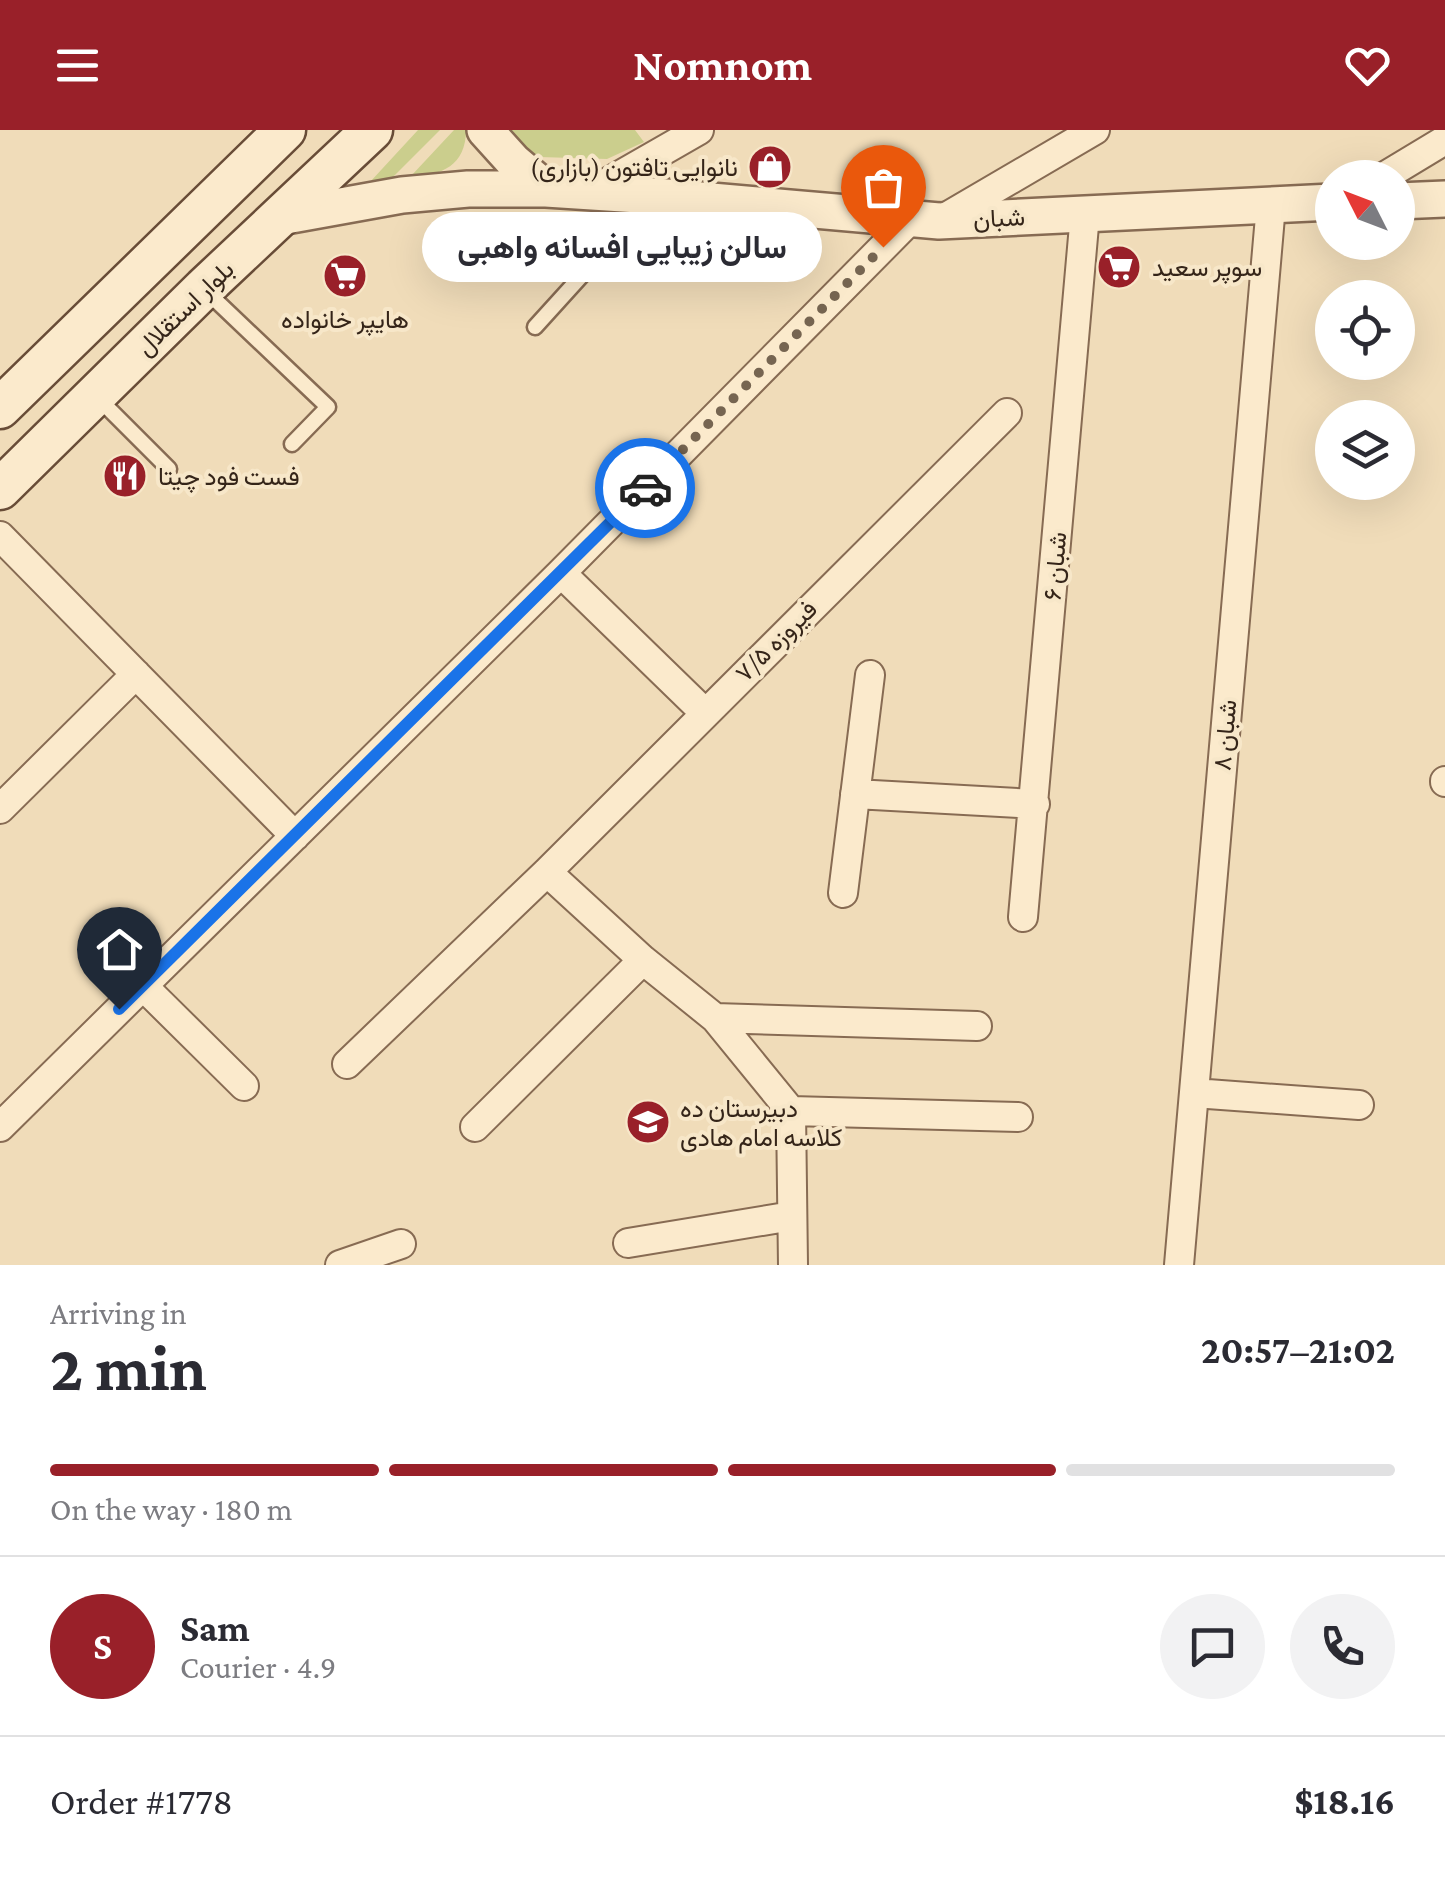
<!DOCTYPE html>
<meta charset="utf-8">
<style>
:root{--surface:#fff;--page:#f2f2f3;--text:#2b2b33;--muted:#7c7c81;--line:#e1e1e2;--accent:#992029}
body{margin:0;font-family:"Crimson Pro",Vazirmatn,serif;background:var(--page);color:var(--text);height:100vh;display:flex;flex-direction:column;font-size:38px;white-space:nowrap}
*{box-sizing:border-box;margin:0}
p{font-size:32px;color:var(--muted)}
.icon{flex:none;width:55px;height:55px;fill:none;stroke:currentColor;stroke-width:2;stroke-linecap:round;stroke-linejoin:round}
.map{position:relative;height:1135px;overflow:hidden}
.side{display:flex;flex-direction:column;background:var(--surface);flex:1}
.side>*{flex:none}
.needle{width:65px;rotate:312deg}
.buttons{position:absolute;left:1315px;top:30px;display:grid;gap:20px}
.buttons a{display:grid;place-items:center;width:100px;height:100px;border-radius:50%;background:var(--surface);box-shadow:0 10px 40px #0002;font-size:50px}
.pin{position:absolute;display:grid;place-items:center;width:85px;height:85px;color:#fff;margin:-102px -42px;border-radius:50% 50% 50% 0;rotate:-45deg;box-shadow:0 0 10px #0007}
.pin .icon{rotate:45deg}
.courier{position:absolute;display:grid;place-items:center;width:100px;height:100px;margin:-50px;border:8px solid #1a73e8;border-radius:50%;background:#fff;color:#222;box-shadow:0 2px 12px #0007}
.bubble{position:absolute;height:70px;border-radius:35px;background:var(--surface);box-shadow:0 10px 40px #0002;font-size:32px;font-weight:700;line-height:70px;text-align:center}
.head em{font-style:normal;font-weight:700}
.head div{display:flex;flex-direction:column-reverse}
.head{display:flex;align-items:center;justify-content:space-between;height:170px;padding:0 50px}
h1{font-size:65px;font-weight:700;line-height:75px}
.bar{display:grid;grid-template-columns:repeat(4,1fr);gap:15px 10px;align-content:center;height:120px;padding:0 50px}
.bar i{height:12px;border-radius:8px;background:var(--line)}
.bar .on{background:var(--accent)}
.bar p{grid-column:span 4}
.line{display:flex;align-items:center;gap:25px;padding:0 50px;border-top:2px solid var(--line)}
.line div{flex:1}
.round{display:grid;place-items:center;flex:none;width:105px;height:105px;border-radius:52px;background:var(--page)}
header{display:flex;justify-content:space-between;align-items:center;height:130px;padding:0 50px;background:var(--accent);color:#fff;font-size:45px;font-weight:700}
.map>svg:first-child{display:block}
.green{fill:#cbce8d}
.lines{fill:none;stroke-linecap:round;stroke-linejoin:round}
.service-casing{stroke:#876b53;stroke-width:19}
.minor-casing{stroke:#876b53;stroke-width:32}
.tertiary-casing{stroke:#876b53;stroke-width:40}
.secondary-casing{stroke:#684c37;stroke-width:45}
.service{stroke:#fbeacc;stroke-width:14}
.minor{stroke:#fbeacc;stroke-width:28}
.tertiary{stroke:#fbeacc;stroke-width:35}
.secondary{stroke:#fbeacc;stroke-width:40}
.done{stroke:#766551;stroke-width:10;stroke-dasharray:0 18}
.route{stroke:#1a73e8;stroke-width:12}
.labels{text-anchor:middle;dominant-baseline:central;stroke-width:8;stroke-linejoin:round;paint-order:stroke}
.poi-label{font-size:25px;fill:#352519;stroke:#f7e7c9;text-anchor:start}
.street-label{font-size:25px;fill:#352519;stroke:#f7e7c9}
</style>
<header><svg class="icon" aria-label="menu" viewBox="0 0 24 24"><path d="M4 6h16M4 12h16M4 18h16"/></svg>Nomnom<svg class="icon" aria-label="heart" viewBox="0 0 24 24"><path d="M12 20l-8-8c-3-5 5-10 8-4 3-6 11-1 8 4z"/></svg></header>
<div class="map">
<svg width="1445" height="1135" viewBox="0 0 1445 1135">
<rect width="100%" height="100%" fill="#f0dcb9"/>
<!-- green -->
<path class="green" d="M418,0h22l-49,49 -21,3z
M454,0h12c0,35 -24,46 -55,46z
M510,0h125l9,12 -37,17 -68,-2 -16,-10z"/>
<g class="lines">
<defs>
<path id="service" d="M206,161l122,116 -36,37
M535,197l117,-129
M99,269l70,70"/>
<path id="minor" d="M1382,48l63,-38
M591,62l108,-62
M941,90l154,-90
M0,406l295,300
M561,443l143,139
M1445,652v-1
M855,664l180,10
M0,679l136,-135
M547,742l96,88 72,58 76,93 2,154
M843,763l27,-218
M1023,787l62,-703
M143,856l101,100
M715,888l262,8
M347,934l200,-192 460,-459
M1194,963l165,12
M791,981l227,6
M0,997l561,-554 349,-353
M475,997l168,-167
M628,1113l164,-27
M340,1135l61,-21
M1179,1135l92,-1060"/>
<path id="tertiary" d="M485,0l28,31 33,28
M1398,71l47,-2
M280,87l122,-22 66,-6h78l108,7 285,25 393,-19"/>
<path id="secondary" d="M0,278l285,-278
M0,359l204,-201 168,-158"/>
</defs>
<!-- service casing -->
<use href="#service" class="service-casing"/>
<!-- minor casing -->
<use href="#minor" class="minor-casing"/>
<!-- tertiary casing -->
<use href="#tertiary" class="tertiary-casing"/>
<!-- secondary casing -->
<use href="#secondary" class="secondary-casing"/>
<!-- service -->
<use href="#service" class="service"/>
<!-- minor -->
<use href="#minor" class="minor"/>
<!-- tertiary -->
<use href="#tertiary" class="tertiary"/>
<!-- secondary -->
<use href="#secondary" class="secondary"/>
</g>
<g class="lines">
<!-- done -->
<path class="done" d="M645,358l238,-241"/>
<!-- route -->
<path class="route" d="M119,879l526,-521"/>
</g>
<!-- icons -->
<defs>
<symbol id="shop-disc" viewBox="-11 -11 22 22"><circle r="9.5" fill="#992029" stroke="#f7e7c9"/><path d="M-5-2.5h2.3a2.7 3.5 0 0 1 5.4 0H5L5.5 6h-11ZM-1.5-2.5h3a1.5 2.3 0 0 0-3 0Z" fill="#fff"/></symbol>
<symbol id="supermarket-disc" viewBox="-11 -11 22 22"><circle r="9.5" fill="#992029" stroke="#f7e7c9"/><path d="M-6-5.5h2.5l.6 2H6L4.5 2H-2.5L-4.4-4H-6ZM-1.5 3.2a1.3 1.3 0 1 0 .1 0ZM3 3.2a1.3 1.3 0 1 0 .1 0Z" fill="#fff"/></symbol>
<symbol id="restaurant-disc" viewBox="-11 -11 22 22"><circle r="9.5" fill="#992029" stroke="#f7e7c9"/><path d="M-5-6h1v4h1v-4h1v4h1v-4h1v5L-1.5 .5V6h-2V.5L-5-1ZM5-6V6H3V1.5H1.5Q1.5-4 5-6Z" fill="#fff"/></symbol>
<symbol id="school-disc" viewBox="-11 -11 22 22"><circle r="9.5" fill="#992029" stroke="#f7e7c9"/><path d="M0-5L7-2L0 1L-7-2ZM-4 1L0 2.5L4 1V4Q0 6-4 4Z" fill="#fff"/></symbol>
</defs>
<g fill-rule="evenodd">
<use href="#shop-disc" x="745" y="12" width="50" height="50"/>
<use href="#supermarket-disc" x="1094" y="112" width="50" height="50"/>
<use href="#supermarket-disc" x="320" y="121" width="50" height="50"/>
<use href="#restaurant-disc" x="100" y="321" width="50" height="50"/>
<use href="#school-disc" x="623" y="967" width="50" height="50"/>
</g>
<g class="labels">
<!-- poi labels -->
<g class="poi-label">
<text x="738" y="37" text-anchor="end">نانوایی تافتون (بازاری)</text>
<text x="1152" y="137">سوپر سعید</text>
<text x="345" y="189" text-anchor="middle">هایپر خانواده</text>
<text x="158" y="346">فست فود چیتا</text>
<text x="680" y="978">دبیرستان ده<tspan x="680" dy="29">کلاسه امام هادی</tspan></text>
</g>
<!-- street labels -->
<g class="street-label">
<text transform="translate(999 88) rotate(-3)">شبان</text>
<text transform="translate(185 178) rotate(-44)">بلوار استقلال</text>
<text transform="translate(1055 436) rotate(-85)">۶ شبان</text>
<text transform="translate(776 511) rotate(-45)">۷/۵ فیروزه</text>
<text transform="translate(1225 605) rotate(-85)">۸ شبان</text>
</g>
</g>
</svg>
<div class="buttons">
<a><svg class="needle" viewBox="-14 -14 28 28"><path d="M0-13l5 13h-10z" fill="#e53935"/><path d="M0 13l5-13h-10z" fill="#7c7c81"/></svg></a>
<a><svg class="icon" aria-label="locate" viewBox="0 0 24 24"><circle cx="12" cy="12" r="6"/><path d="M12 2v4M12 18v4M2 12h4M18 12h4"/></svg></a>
<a><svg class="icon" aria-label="layers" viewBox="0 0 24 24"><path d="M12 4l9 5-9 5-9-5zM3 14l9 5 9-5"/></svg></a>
</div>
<div class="pin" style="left:883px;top:117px;background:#ea580c"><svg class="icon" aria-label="bag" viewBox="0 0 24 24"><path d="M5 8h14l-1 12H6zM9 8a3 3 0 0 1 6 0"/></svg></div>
<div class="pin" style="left:119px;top:879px;background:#1f2937"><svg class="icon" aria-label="home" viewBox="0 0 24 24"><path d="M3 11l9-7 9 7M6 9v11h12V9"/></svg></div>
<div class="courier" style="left:645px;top:358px"><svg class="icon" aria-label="car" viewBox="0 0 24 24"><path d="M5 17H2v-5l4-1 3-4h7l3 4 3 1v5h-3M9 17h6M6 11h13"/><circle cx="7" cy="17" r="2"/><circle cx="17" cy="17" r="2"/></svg></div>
<div class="bubble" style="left:422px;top:82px;width:400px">سالن زیبایی افسانه واهبی</div>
</div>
<section class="side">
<div class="head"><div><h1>2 min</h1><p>Arriving in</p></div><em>20:57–21:02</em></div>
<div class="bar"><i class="on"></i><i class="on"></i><i class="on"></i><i></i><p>On the way · 180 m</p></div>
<div class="line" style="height:180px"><b class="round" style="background:var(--accent);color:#fff">S</b><div><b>Sam</b><p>Courier · 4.9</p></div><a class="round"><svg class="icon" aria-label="chat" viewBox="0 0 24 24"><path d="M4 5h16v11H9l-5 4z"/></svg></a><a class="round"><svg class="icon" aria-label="phone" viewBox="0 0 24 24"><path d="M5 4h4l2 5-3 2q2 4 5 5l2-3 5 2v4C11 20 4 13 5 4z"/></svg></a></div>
<div class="line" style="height:130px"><div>Order #1778</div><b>$18.16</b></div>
</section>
